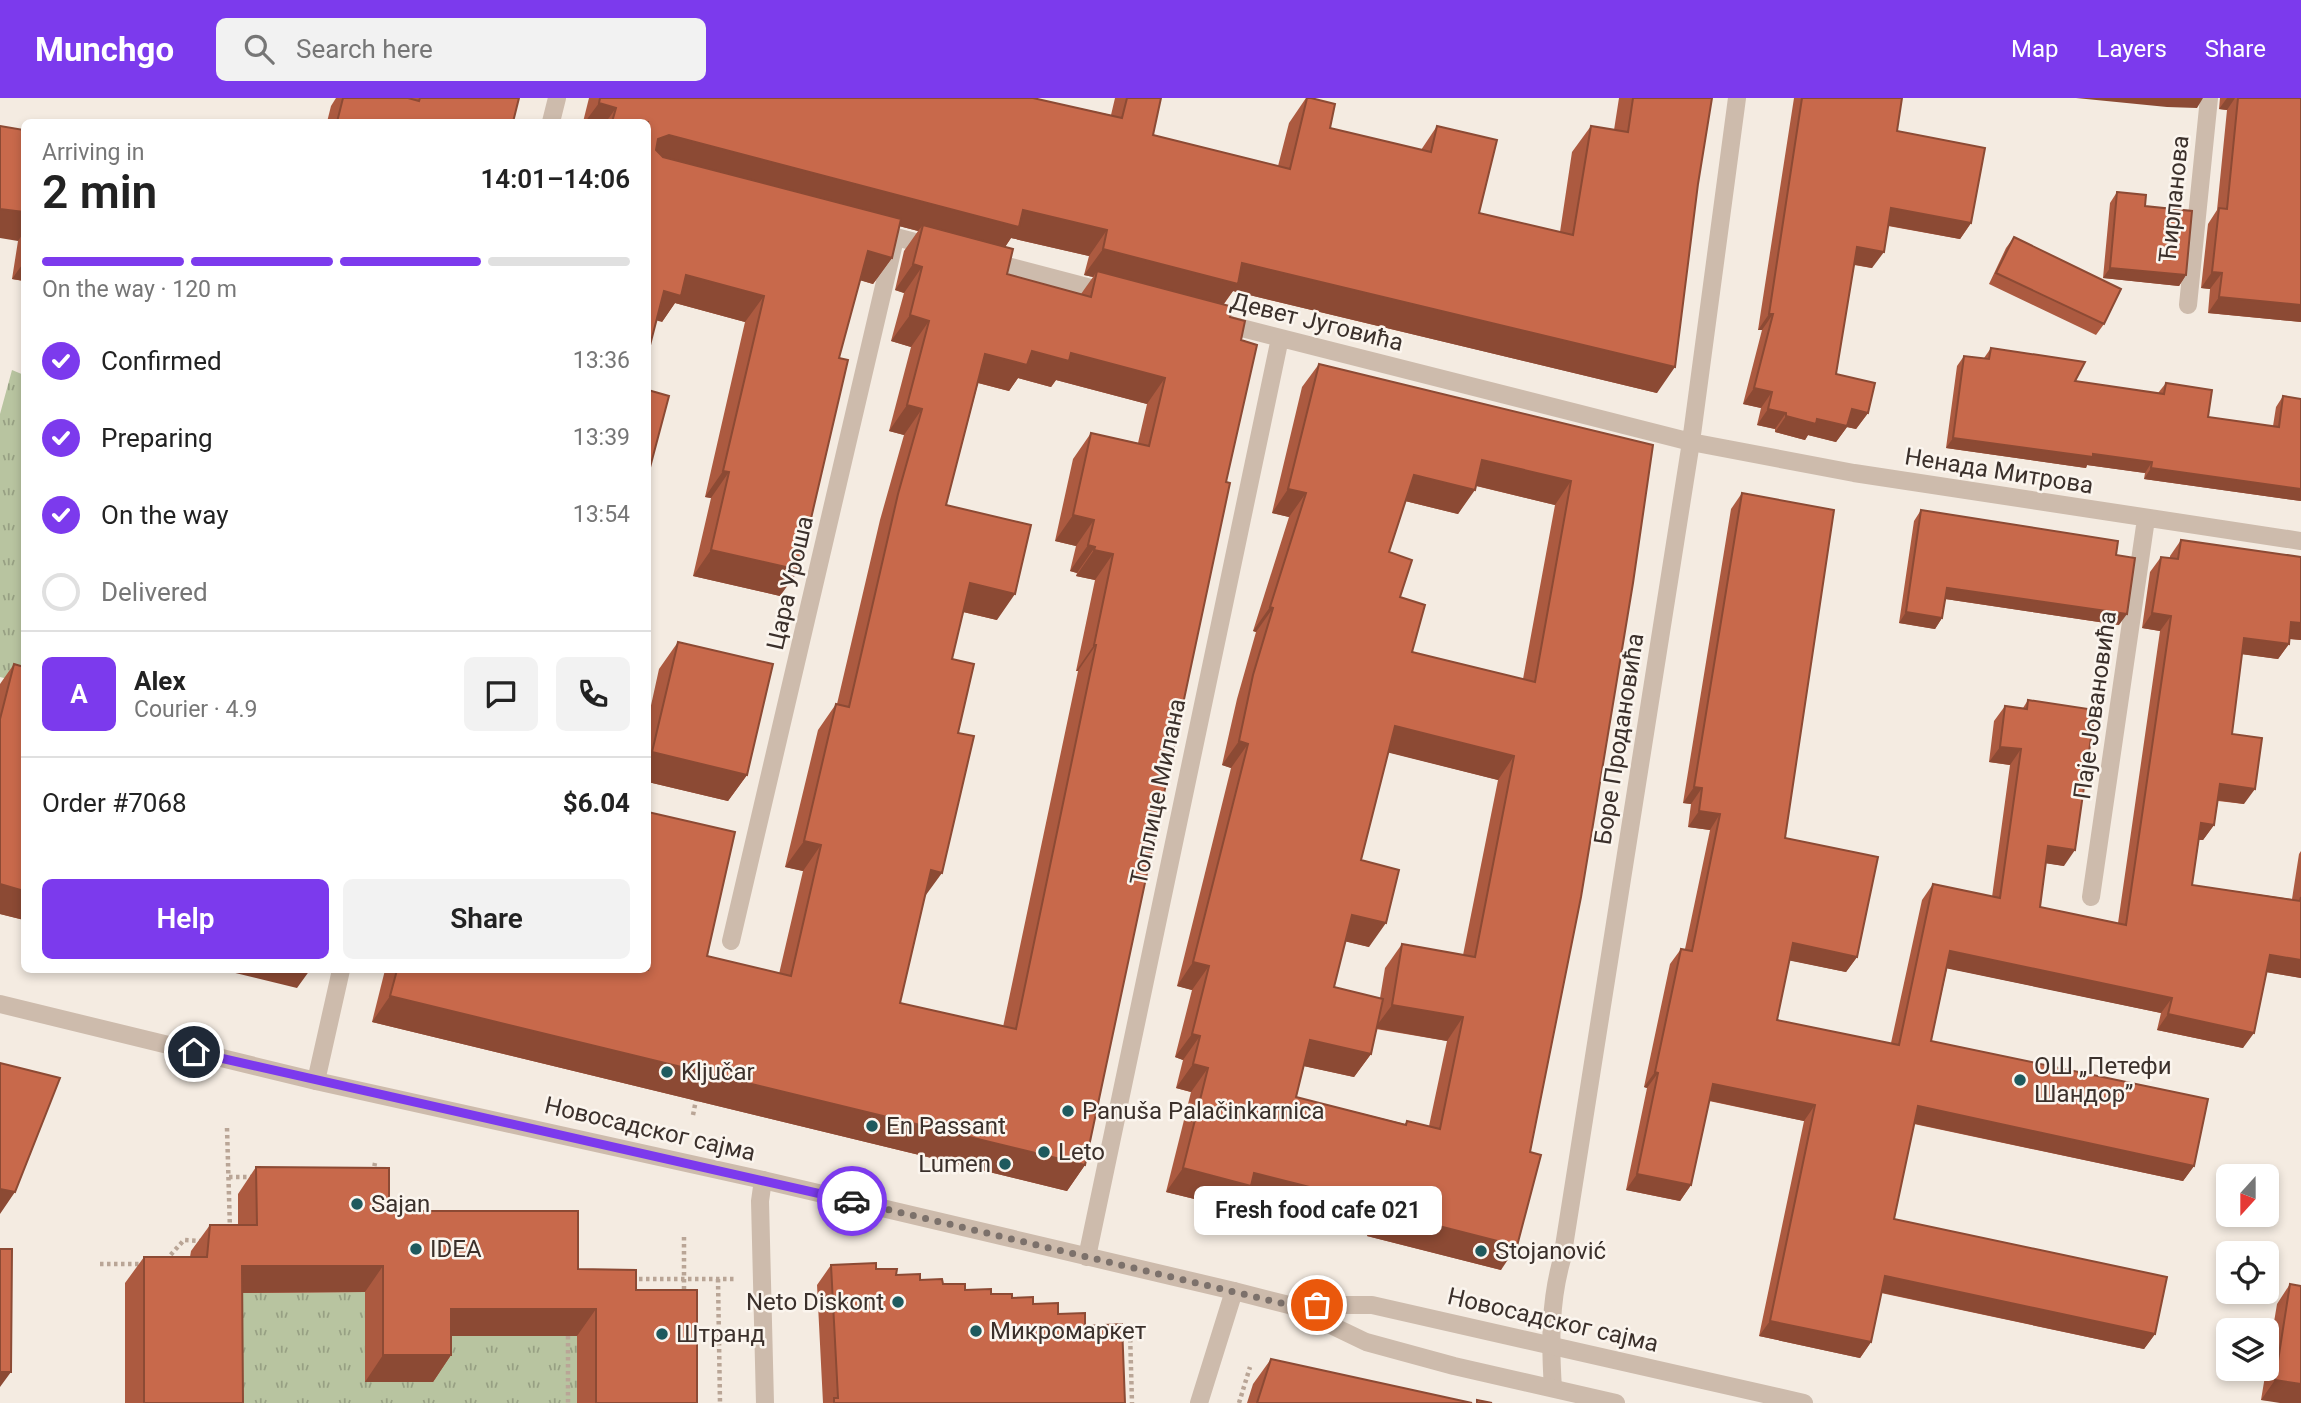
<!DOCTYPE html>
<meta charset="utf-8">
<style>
:root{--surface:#fff;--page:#f2f2f2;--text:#222;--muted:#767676;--line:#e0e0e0;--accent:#7c3aed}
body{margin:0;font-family:Roboto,sans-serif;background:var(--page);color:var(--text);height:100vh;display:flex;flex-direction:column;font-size:26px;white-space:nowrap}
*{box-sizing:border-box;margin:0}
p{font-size:23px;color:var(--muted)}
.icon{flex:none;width:38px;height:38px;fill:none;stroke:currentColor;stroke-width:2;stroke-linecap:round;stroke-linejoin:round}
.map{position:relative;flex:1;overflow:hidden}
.panel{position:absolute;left:21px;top:21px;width:630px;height:854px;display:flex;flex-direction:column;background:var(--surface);border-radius:10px;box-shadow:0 4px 10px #0003}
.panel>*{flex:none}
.needle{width:46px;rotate:201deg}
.tools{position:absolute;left:2216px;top:1066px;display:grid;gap:14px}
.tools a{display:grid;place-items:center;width:63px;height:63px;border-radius:10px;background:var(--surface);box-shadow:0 4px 10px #0003;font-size:35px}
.pin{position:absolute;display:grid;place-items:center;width:60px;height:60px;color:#fff;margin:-30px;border:4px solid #fff;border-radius:50%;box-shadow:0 2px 7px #0007}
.courier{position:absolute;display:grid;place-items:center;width:70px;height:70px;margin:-35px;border:5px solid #7c3aed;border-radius:50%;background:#fff;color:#222;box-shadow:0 2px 9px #0007}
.bubble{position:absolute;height:49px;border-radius:10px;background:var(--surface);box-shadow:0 4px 10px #0003;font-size:23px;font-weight:600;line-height:49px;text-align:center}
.headline em{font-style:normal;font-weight:600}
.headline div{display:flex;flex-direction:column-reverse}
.headline{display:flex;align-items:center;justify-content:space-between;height:119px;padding:0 21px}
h1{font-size:46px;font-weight:600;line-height:52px}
.bar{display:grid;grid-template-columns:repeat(4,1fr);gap:10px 7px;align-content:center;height:84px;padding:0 21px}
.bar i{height:9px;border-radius:5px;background:var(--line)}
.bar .on{background:var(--accent)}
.bar p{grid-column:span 4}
.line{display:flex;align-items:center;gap:18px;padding:0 21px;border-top:2px solid var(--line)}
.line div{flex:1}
.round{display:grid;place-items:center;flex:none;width:74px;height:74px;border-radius:10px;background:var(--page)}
ol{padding:0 21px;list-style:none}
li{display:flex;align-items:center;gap:21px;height:77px}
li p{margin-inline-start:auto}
li .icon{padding:7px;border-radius:50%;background:var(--accent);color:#fff;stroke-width:4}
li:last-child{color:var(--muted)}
li i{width:38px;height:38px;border:4px solid var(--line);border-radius:50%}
.cta{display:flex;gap:14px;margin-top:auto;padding:14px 21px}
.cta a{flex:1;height:80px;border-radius:10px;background:var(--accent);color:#fff;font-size:28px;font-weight:600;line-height:80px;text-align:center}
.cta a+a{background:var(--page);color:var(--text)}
header{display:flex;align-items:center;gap:42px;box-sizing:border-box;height:98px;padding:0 35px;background:var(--accent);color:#fff}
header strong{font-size:33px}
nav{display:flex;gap:38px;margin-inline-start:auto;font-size:24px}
.search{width:490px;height:63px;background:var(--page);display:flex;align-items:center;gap:18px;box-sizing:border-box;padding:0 24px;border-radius:10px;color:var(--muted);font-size:26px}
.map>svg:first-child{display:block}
.grass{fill:url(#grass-tufts)}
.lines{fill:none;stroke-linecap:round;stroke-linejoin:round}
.path{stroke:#b9a596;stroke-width:4.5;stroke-dasharray:3.5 3.5;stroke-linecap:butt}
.service{stroke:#cdbbac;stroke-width:18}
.minor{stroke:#cdbbac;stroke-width:18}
.tertiary{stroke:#cdbbac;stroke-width:18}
.wall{fill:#ac5a40;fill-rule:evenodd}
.shaded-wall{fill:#8c4a34}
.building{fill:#c8694b;stroke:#8c4a34;stroke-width:2;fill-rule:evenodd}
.done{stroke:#7c716b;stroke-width:7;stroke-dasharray:0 12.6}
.route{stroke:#7c3aed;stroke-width:9}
.poi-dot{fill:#1f5a5e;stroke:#fbf5ee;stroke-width:2.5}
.labels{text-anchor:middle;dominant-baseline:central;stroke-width:5;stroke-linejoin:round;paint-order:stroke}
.street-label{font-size:24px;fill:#3b302b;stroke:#fbf5ee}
.poi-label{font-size:24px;fill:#3b302b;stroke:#fbf5ee;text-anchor:start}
</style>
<header>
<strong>Munchgo</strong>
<div class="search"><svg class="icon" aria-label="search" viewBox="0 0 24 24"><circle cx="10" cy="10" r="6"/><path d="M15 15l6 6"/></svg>Search here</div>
<nav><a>Map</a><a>Layers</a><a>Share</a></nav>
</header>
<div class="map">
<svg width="2301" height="1305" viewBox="0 0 2301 1305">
<defs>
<pattern id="grass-tufts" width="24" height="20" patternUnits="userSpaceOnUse" patternTransform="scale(1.75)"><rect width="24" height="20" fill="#b8c4a0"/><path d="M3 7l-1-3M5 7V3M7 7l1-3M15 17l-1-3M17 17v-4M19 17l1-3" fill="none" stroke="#97a083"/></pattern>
</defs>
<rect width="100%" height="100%" fill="#f4ebe1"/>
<!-- grass -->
<path class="grass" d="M12,272l12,5v308l-24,-6v-263z
M365,1194l67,44h145v67h-353v-110z"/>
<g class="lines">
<!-- path -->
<path class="path" d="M693,1017l3,-15
M227,1030l3,102
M373,1075l2,-10
M229,1079h27
M684,1139v58
M166,1162l18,-20 17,1
M100,1166h45
M632,1181h103
M718,1181l2,124
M1130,1234l2,71
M568,1238v67
M1239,1305l11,-36"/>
<!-- service -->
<path class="service" d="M763,1082l-3,21 5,202"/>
<!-- minor -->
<path class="minor" d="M551,24l6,-24
M873,133l61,16
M988,163l122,32
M2188,207l21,-207
M1222,225l469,119 163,31 447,68
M2091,799l55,-378
M731,843l164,-702
M316,983l25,-111
M1087,1159l193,-919
M1553,1290c-3,-44 -3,-87 9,-129l129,-817 46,-344
M1199,1305l35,-112"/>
<!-- tertiary -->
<path class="tertiary" d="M0,906l316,77 447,99 471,111 55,14 77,37 88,24 162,37
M1296,1207h76l432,98"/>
</g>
<!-- wall -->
<path class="wall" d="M336,0h183l-6,24h-186l4,-16z
M589,0h444l78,17 4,-17h46l-8,37 125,31 11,-43 17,-25 24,30 91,22 16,-24 42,87 81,19 12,-80 19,-26 23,4 5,-32h93l-55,295 -424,-102 -9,13 17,36 -15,142 -141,683 -18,26 -695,-169 13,-52h263l59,-14 72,18 24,-103 -18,-4 33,-137 18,-26h1l43,-184 24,-85 -15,-4 22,-84 -20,-6 13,-48 -9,-3 9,-39 14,-20 -19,-5 -7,32 -19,26 -13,-4 -21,78 -59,238 -87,-20 18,-78 -6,-1 40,-175 -70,-19 -13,19 -14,-200h-65zM1011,140l78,18 -5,19 9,2 -12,17 -74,-20 -2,-27zM1018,280l33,9 5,-7 91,24 -9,39 -47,-10 -18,26 -18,82 21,5 -6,25 7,2 -1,3 19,4 -19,91h2l-75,356 -103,-24 25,-106 27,-238 11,-47 34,8 -51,-115 32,-122 31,8z
M1794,0h108l-5,33 74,92 -11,16 -72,-13 -16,42 -18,-3 -18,109 32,39 -12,16 -9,-2 -11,15 -28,-7 -3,5 -30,-8v-3l-18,-4 4,-17 -18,-4 19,-74h-4z
M2220,0h81v224l-93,-9 2,-24 -9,-1 7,-64 9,-14 10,-100 -8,-1z
M24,32v151l-12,-2 6,-38z
M2117,94l28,14 41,69 -7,11 -76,-8 7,-75z
M2014,139l90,87 -8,11 -107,-51 17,-36z
M1991,250l84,33 83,12 8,-10 42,34 65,9 3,-19 7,-11 18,105 -157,-22 1,-6 -58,-8 -1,3 -140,-20 11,-82 7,-10 20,2z
M1319,266l334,81 -152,825 -134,-34 2,-7 -126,-31 -8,11 -69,-17 25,-100 -15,-4 7,-28 -8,-3 17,-67 -15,-4 54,-218 -9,-3 15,-66 19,-67 -3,-1 36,-114 -17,-4 30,-126zM1476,388l79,19 -32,174 -111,-27 -12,-55 -11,-45 16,-51 53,13zM1388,654l110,28 -35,175 -61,-11 -17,24 -5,30 -46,-11 11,-46 24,6 -8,-87zM1376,931l71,12 -18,85 -22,-5 -2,3 -109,-27 8,-31 50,11 17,-23z
M1742,395l43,345 72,119 -11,15 -57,-12 -12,60 114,23 31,-143 11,-16 59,13 18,-132 -21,-3 5,-41 11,-15 18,2 5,-8 36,166 -18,-3 -6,44 78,16 42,-292 -18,-3 8,-56 11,-15 9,1v-2l11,-16 120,17v83l-12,-1v5l-11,15 -36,-5 -10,80 12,70 -26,-3 -4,24 -11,15h-4l-7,45 100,14 7,-45 2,-3v127l-34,-6 -24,76 -86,-18 4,-17 -214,-45 -16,73 263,125 -11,15 -269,-57 -20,95 261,115 -11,15 -263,-56 -10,49 -11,16 -101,-22 45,-215 -95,-20 -18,84 -11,16 -54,-11 21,-102 -3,-1 26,-123 11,-15h4l25,-119 -22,-3 3,-23 -8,-1 48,-294z
M1921,412l195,45 3,70 -174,-26 -3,19 -7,11 -36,-6 15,-102z
M678,544l69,133 -19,26 -80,-19v-63l11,-50z
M14,566l10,3v253l-24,-6v-230z
M256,1069l133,44 189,58 58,21 61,113h-120v-67h-126v19l-18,27h-68v-90l-123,1 1,110h-118v-120l19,-26h46l1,-6 19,-26h28v-31z
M831,1167l45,4 89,21 47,8 21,6 52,22 40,77h-302l-6,-118z
M2290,1186l11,119 -40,-3 16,-96z
M1271,1261l201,44h-225l6,-19z"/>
<!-- shaded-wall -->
<path class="shaded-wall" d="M2076,0h127l-6,10 -30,-1z
M2227,0h8l-8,12 -8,-1z
M599,5l17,5 -10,14h-21z
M669,37l354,75 84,20 -18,26 -78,-18 -10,15 -78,-28 -5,6 -267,-70 7,-22z
M1891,110l80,15 -11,16 -80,-15z
M0,111l24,3v20l-6,9 -18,-3z
M1857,149l27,5 -12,16 -26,-5z
M1103,151l139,14 433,104 -18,26 -424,-102 -14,19 -122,-39 -4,6 -9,-2z
M868,153l24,7 -19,26 -24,-7z
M24,164v19l-12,-2z
M913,166l9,3 -18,26 -9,-3z
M2110,170l76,7 -7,11 -76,-8z
M2212,174l10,1 -12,16 -9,-1z
M686,177l78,21 -19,26 -70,-19 -13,19 -14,-4 16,-27z
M2219,199l82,8v17l-93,-9z
M1769,216h4l-11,16h-4z
M910,217l19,6 -18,26 -20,-6z
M1032,253l39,2 94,25 -18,26 -91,-24 -5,7 -33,-9 -9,13 -42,-11 18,-26z
M1754,290l18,4 -11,16 -18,-4z
M907,307l15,4 -18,26 -15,-4z
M1768,311l18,4 -11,16 -18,-4z
M1852,311l16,4 -12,16 -9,-2 -11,15 -28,-7 -3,5 -30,-8 11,-16z
M1953,340l140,16 59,8 -7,11 -58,-8 -1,3 -140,-20z
M1482,362l89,21 -16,24 -90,-22z
M2151,370l150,21v12l-157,-22z
M723,373l6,1 -18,26 -6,-1z
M1414,377l61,15 -17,24 -61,-15z
M1288,391l18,4 -17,24 -17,-4z
M1073,417l21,5 -18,26 -21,-5z
M1088,447l7,2 -18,26 -7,-2z
M711,452l88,20 -19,26 -87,-20z
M1094,452l19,4 -18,26 -19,-4z
M970,485l45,11 -18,26 -46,-11z
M1947,490l180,26 -8,11 -180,-27z
M1270,509l3,1 -17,24 -3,-1z
M1906,514l36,6 -7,11 -36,-6z
M2152,515l19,3 -11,15 -18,-3z
M2291,524l10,1v17l-21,-2z
M2244,540l45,6 -11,15 -45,-6z
M1094,547h2l-18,26h-2z
M1395,628l119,30 -16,24 -120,-30z
M1239,643l9,3 -17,24 -9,-3z
M2000,649l21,2 -11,16 -21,-3z
M652,654l95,23 -19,26 -80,-19v-23z
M2220,686l35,5 -11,15 -35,-5z
M1694,689l8,1 -11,16 -8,-1z
M1699,713l21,3 -10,16 -22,-3z
M2201,725l13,2 -11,15 -13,-1z
M804,743l17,4 -18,26 -18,-4z
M2048,748l27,4 -11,16 -27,-4z
M931,772l11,3 -19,26z
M0,786l24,7v29l-24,-6z
M1352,817l34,8 -17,24 -34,-8z
M1793,845l64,14 -11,15 -64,-13z
M1950,853l222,47 -11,15 -221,-46z
M2270,857l31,5v18l-42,-7z
M1193,864l16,4 -17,24 -15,-4z
M223,872h87l-13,18z
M390,898l695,169 -18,26 -695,-169z
M1392,907l71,12 -16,24 -72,-13z
M2168,916l86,19 -11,15 -86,-18z
M1192,936l8,2 -17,24 -8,-3z
M1310,942l61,14 -17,23 -60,-13z
M1193,966l15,4 -17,24 -15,-4z
M1655,974l3,1 -11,15 -3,-1z
M1713,986l102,21 -11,16 -102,-22z
M1918,1008l276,60 -11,15 -276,-59z
M1183,1070l71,5 131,33 -16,23 -126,-31 -8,11 -69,-17z
M1637,1076l54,11 -11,16 -54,-11z
M0,1091l15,3 -15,22z
M1384,1114l133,34 -16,24 -134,-34z
M242,1168h141l-18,26 -141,1z
M1885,1178l270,58 -11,15 -270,-58z
M451,1211h145l-19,27h-145z
M1770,1223l101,21 -11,16 -101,-22z
M383,1257h68l-18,27h-68z
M0,1274h11l-11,15z
M2275,1282l26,4v19h-21l-19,-3z"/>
<!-- building -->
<path class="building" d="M343,0h65l11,3 1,-3h99l-6,24h-176z
M600,0h433l89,20 5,-20h34l-8,37 137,34 17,-71h4l24,6 -5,24 101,24 6,-26 60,14 -18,73 94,22 18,-109 37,6 5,-34h79l-14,86 -23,183 -433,-104 -4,21 -135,-35 4,-19 -84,-20 -4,17 -350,-92 -11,4 -2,11 7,7 238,62 -9,39 -24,-7 -29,107 9,2 -49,210 -88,-20 18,-78 -6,-1 41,-175 -78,-21 -5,21 -17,-5 -16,62v-231h-36l4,-14 -17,-5z
M1802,0h100l-5,33 88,17 -14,75 -80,-15 -7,44 -27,-5 -21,127 39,9 -7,30 -16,-4 -5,17 -30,-7 -1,5 -30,-8v-3l-18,-4 4,-17 -18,-4 19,-74h-4z
M2238,0h63v207l-82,-8 3,-24 -10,-1 7,-64 8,1z
M0,28l24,4v82l-24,-3z
M2117,94l29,3 -1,11 47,5 -6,64 -76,-7z
M923,127l90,24 -6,25 84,23 6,-26 136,36 -3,10 15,4 -4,19 16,5 -31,137 4,1 -145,682 -695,-169 7,-26h251v-158l87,20 -28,124 84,20 30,-131 -17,-4 32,-137 13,3 49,-213 24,-85 -15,-4 22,-84 -19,-6 12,-48 -9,-3zM1032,253l37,10 2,-8 94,25 -16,68 -58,-13 -18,82 21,5 -6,25 7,2 -1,3 19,4 -19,91h2l-80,384 -116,-26 31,-133 11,3 32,-137 -16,-3 16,-69 -22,-5 18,-76 45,11 16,-69 -85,-20 39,-151 42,11z
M2014,139l107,52 -17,35 -108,-51z
M1991,250l94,14 -10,19 89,13 2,-11 46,7 -4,27 71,10 4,-31 18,3v90l-150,-21 1,-6 -59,-8v3l-140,-19 11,-82 25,3z
M1319,266l334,81 -20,138 -52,314 -51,255 11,3 -24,91 -133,-34 1,-6 -131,-33 -3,13 -68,-18 25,-100 -15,-4 7,-28 -8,-2 17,-68 -16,-4 55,-218 -9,-3 14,-66 20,-67 -3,-1 36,-114 -18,-4zM1482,362l89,21 -36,201 -123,-30 13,-47 -25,-8 12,-37 -23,-8 25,-77 61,15zM1395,628l119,30 -39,201 -73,-13 -10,61 71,12 -23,112 -33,-8 -1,4 -110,-28 14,-57 61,14 12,-55 -49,-12 18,-72 34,8 13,-53 -38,-10z
M648,292l21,6 -21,79z
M1742,395l92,17 -49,328 93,19 -21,100 -64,-14 -16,77 122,25 34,-161 67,14 21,-149 -21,-2 5,-41 22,3 1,-9 67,10 -20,140 -27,-4 -8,61 86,18 45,-309 -19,-3 9,-56 17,2 3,-19 120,17v66l-10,-1 -2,22 -45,-6 -12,96 30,4 -7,51 -35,-5 -6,41 -13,-2 -9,62 108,16 1,-4v63l-31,-5 -16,78 -86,-19 4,-16 -222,-47 -19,90 277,58 -14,67 -276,-60 -24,113 273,58 -12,57 -270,-58 -14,66 -101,-21 45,-216 -102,-21 -22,101 -54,-11 21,-101 -3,-1 26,-123 11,2 28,-137 -21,-3 3,-23 -8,-1z
M1921,412l197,31 -2,14 19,3 -8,56 -180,-26 -5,30 -36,-6z
M678,544l95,22 -26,111 -95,-23z
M14,566l10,3v224l-24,-7v-165z
M0,965l60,15 -45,114 -15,-3z
M256,1069l133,1v43h189v58l58,1v20h61v113h-101v-94h-145v46h-68v-89h-141l1,137h-99v-146h63l3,-32h47z
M0,1151h12l-1,123h-11z
M876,1165v6h21l-1,6 24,-1v6l22,-1 1,5h22v6l26,-1v5h21v4l21,-1v7l25,-1v11l27,-1v13l37,-2 3,79h-291v-5h4l-7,-133z
M2290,1186l11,2v98l-26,-4z
M1271,1261l201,44h-215z
M1477,1302l15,3h-15z"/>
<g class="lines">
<!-- done -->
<path class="done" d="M852,1103l437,104h28"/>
<!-- route -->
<path class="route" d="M194,954l658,149"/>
</g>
<!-- markers -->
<g class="poi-dot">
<circle cx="667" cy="974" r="7"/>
<circle cx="2020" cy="982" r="7"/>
<circle cx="1068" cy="1013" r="7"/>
<circle cx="872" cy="1028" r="7"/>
<circle cx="1044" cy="1054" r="7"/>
<circle cx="1005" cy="1066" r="7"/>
<circle cx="357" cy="1106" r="7"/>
<circle cx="416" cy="1151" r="7"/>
<circle cx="1481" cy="1153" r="7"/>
<circle cx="898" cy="1204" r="7"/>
<circle cx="976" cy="1233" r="7"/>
<circle cx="662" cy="1236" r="7"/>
</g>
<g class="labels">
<!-- street labels -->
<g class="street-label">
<text transform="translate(2174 101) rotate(-84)">Ћирпанова</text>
<text transform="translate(1317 224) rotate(14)">Девет Југовића</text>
<text transform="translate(1999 373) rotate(9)">Ненада Митрова</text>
<text transform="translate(790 485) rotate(-77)">Цара Уроша</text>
<text transform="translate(2095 607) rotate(-82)">Паје Јовановића</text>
<text transform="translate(1619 641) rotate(-81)">Боре Продановића</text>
<text transform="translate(1158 694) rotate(-78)">Топлице Милана</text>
<text transform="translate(650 1031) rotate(13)">Новосадског сајма</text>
<text transform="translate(1553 1222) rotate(13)">Новосадског сајма</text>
</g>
<!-- poi labels -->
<g class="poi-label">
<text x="2034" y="968">ОШ „Петефи<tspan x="2034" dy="28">Шандор”</tspan></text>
<text x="681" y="974">Ključar</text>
<text x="1082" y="1013">Panuša Palačinkarnica</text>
<text x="886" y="1028">En Passant</text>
<text x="1058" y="1054">Leto</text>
<text x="991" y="1066" text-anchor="end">Lumen</text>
<text x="371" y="1106">Sajan</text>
<text x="430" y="1151">IDEA</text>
<text x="1495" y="1153">Stojanović</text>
<text x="884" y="1204" text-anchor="end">Neto Diskont</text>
<text x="990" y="1233">Микромаркет</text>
<text x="676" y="1236">Штранд</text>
</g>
</g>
</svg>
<div class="tools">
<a><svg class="needle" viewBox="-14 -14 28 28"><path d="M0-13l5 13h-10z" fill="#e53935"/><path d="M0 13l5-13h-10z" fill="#767676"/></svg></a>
<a><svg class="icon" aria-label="locate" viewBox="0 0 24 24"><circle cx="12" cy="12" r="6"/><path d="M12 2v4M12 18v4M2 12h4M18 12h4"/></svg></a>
<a><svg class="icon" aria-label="layers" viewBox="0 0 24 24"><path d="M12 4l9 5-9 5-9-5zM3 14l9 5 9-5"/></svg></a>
</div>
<div class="pin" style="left:1317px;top:1207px;background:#ea580c"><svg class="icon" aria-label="bag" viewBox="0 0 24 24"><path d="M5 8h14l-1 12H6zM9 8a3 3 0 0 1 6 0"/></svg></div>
<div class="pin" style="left:194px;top:954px;background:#1f2937"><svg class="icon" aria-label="home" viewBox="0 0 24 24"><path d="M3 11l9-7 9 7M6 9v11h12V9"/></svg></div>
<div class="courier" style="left:852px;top:1103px"><svg class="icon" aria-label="car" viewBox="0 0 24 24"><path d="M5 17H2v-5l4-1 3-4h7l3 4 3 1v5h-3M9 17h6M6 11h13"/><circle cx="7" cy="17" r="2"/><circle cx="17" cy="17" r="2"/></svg></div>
<div class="bubble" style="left:1194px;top:1088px;width:248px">Fresh food cafe 021</div>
<section class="panel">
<div class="headline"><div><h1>2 min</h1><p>Arriving in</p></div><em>14:01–14:06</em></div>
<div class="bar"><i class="on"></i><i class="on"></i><i class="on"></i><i></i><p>On the way · 120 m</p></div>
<ol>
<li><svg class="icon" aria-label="check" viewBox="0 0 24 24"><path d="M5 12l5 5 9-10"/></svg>Confirmed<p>13:36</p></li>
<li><svg class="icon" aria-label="check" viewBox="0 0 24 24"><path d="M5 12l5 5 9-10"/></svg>Preparing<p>13:39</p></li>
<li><svg class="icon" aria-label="check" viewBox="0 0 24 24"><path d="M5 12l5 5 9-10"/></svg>On the way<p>13:54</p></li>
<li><i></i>Delivered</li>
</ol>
<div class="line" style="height:126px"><b class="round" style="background:var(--accent);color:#fff">A</b><div><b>Alex</b><p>Courier · 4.9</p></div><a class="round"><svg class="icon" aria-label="chat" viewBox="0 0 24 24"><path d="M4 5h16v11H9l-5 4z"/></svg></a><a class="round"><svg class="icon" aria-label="phone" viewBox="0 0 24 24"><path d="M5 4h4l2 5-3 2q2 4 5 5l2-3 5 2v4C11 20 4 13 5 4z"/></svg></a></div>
<div class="line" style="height:91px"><div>Order #7068</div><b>$6.04</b></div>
<div class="cta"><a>Help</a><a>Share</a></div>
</section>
</div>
